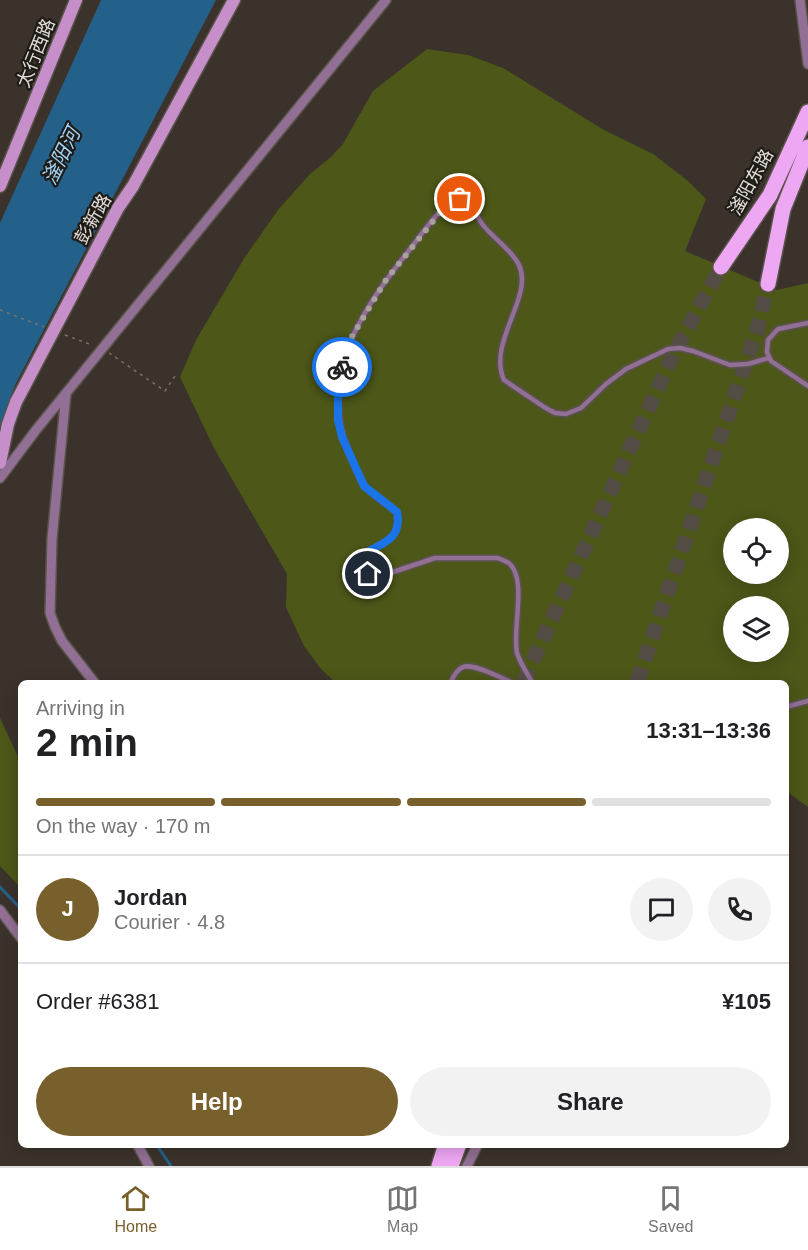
<!DOCTYPE html>
<meta charset="utf-8">
<style>
:root{--surface:#fff;--page:#f2f2f2;--text:#202124;--muted:#757577;--line:#e0e0e0;--accent:#78602c}
body{margin:0;font-family:Arial,"Noto Sans SC",sans-serif;background:var(--page);color:var(--text);height:100vh;display:flex;flex-direction:column;font-size:22px;white-space:nowrap}
*{box-sizing:border-box;margin:0}
p{font-size:20px;color:var(--muted)}
.icon{flex:none;width:33px;height:33px;fill:none;stroke:currentColor;stroke-width:2;stroke-linecap:round;stroke-linejoin:round}
.map{position:relative;flex:1;overflow:hidden}
.sheet{position:absolute;left:18px;top:680px;width:771px;height:468px;display:flex;flex-direction:column;background:var(--surface);border-radius:9px;box-shadow:0 3px 15px #0003}
.sheet>*{flex:none}
.tools{position:absolute;left:723px;top:518px;display:grid;gap:12px}
.tools a{display:grid;place-items:center;width:66px;height:66px;border-radius:50%;background:var(--surface);box-shadow:0 3px 15px #0003;font-size:30px}
.pin{position:absolute;display:grid;place-items:center;width:51px;height:51px;color:#fff;margin:-26px;border:3px solid #fff;border-radius:50%;box-shadow:0 2px 6px #0007}
.courier{position:absolute;display:grid;place-items:center;width:60px;height:60px;margin:-30px;border:4px solid #1a73e8;border-radius:50%;background:#fff;color:#222;box-shadow:0 2px 8px #0007}
.overview em{font-style:normal;font-weight:600}
.overview div{display:flex;flex-direction:column-reverse}
.overview{display:flex;align-items:center;justify-content:space-between;height:102px;padding:0 18px}
h1{font-size:39px;font-weight:600;line-height:45px}
.bar{display:grid;grid-template-columns:repeat(4,1fr);gap:9px 6px;align-content:center;height:72px;padding:0 18px}
.bar i{height:8px;border-radius:4px;background:var(--line)}
.bar .current{background:var(--accent)}
.bar p{grid-column:span 4}
.line{display:flex;align-items:center;gap:15px;padding:0 18px;border-top:2px solid var(--line)}
.line div{flex:1}
.round{display:grid;place-items:center;flex:none;width:63px;height:63px;border-radius:32px;background:var(--page)}
.action{display:flex;gap:12px;margin-top:auto;padding:12px 18px}
.action a{flex:1;height:69px;border-radius:36px;background:var(--accent);color:#fff;font-size:24px;font-weight:600;line-height:69px;text-align:center}
.action a+a{background:var(--page);color:var(--text)}
.tabs{display:flex;justify-content:space-around;align-items:center;height:84px;border-top:2px solid var(--line);background:var(--surface);font-size:16px;color:var(--muted)}
.tabs a{display:grid;justify-items:center;gap:3px}
.tabs .current{color:var(--accent)}
.map>svg:first-child{display:block}
.green{fill:#4d5718;fill-rule:evenodd}
.water{fill:#24618a}
.lines{fill:none;stroke-linecap:round;stroke-linejoin:round}
.stream{stroke:#24618a;stroke-width:3}
.primary-tunnel{stroke:#544d45;stroke-width:15;stroke-dasharray:15 8;stroke-linecap:butt}
.lane-casing{stroke:#59524a;stroke-width:8}
.street-casing{stroke:#59524a;stroke-width:12}
.secondary-casing{stroke:#59524a;stroke-width:15}
.primary-casing{stroke:#59524a;stroke-width:18}
.path{stroke:#7a726c;stroke-width:1.5;stroke-dasharray:3 4.5;stroke-linecap:butt}
.lane{stroke:#926f94;stroke-width:4.5}
.street{stroke:#926f94;stroke-width:9}
.secondary{stroke:#c68fc9;stroke-width:12}
.primary{stroke:#eea7f3;stroke-width:15}
.done{stroke:#a9a29c;stroke-width:6;stroke-dasharray:0 10.8}
.route{stroke:#1a73e8;stroke-width:8}
.labels{text-anchor:middle;dominant-baseline:central;stroke-width:4.5;stroke-linejoin:round;paint-order:stroke}
.street-label{font-size:18px;fill:#e4ded9;stroke:#1f1c18}
.water-label{font-size:20px;font-style:italic;fill:#a1d2f6;stroke:#1f1c18}
</style>
<div class="map">
<svg width="808" height="1166" viewBox="0 0 808 1166">
<rect width="100%" height="100%" fill="#3b332b"/>
<!-- green -->
<path class="green" d="M427,49l41,6 35,13 101,62 49,24 35,27 18,18 -21,52 92,39 31,-7v524l-22,-16v-109h-451l-14,-13 -17,-23 -18,-39 1,-33 -73,-126 -34,-71 16,-37 49,-83 33,-47 32,-36 21,-17 12,-13 30,-53zM734,528h44v45h-44zM734,606h44v45h-44z
M0,718l21,45v125l-21,-22z"/>
<!-- water -->
<path class="water" d="M101,0h115l-201,385 -15,41v-203z"/>
<g class="lines">
<!-- stream -->
<path class="stream" d="M0,887l21,22
M156,1144l15,22"/>
<!-- primary-tunnel -->
<path class="primary-tunnel" d="M523,682l152,-331 46,-84
M637,682l120,-352 11,-46"/>
<defs>
<path id="lane" d="M808,323l-30,6 -10,11 -1,12 4,9 37,25
M451,682c2,-5 6,-12 12,-15 11,-4 38,11 48,15
M532,682c-5,-9 -12,-19 -15,-29 -5,-24 10,-72 -7,-89 -3,-3 -8,-4 -12,-6h-63l-54,18 -13,-2 -5,-6 4,-16c19,-10 35,-15 30,-40 -10,-8 -24,-16 -32,-26 -7,-8 -12,-23 -16,-33 -33,-82 16,-147 65,-209 9,-12 30,-43 45,-44 13,-1 17,17 24,25 10,13 29,25 36,40 15,32 -32,77 -15,115l40,27 11,6 11,1 15,-6 25,-24 20,-15 42,-20 12,-1 13,3 37,14 18,-1 21,-6
M786,707l22,-6"/>
<path id="street" d="M800,0l8,64
M66,394l-14,145 -2,74 5,14 7,14 32,41
M0,478l36,-48 350,-430
M0,910l21,28
M137,1144l12,22
M467,1166l11,-22"/>
<path id="secondary" d="M0,186l76,-186
M0,463l8,-39 8,-22 102,-194 15,-22 101,-186"/>
<path id="primary" d="M721,267l49,-72 38,-83
M768,284l15,-75 25,-62
M439,1166l7,-22
M451,1166l8,-22"/>
</defs>
<!-- lane casing -->
<use href="#lane" class="lane-casing"/>
<!-- street casing -->
<use href="#street" class="street-casing"/>
<!-- secondary casing -->
<use href="#secondary" class="secondary-casing"/>
<!-- primary casing -->
<use href="#primary" class="primary-casing"/>
<!-- path -->
<path class="path" d="M0,310l44,17
M65,335l27,10
M109,353l56,38 12,-18"/>
<!-- lane -->
<use href="#lane" class="lane"/>
<!-- street -->
<use href="#street" class="street"/>
<!-- secondary -->
<use href="#secondary" class="secondary"/>
<!-- primary -->
<use href="#primary" class="primary"/>
</g>
<g class="lines">
<!-- done -->
<path class="done" d="M342,367l8,-27 36,-60 56,-70 9,-8 9,-3"/>
<!-- route -->
<path class="route" d="M342,367l-4,30v23l4,17 22,49 33,26c5,25 -11,30 -30,40 -3,9 -6,14 1,22"/>
</g>
<g class="labels">
<!-- street labels -->
<g class="street-label">
<text transform="translate(36 53) rotate(-68)">太行西路</text>
<text transform="translate(751 182) rotate(-61)">滏阳东路</text>
<text transform="translate(93 219) rotate(-60)">彭新路</text>
</g>
<!-- water labels -->
<g class="water-label">
<text transform="translate(61 156) rotate(-64)">滏阳河</text>
</g>
</g>
</svg>
<div class="tools">
<a><svg class="icon" aria-label="locate" viewBox="0 0 24 24"><circle cx="12" cy="12" r="6"/><path d="M12 2v4M12 18v4M2 12h4M18 12h4"/></svg></a>
<a><svg class="icon" aria-label="layers" viewBox="0 0 24 24"><path d="M12 4l9 5-9 5-9-5zM3 14l9 5 9-5"/></svg></a>
</div>
<div class="pin" style="left:460px;top:199px;background:#ea580c"><svg class="icon" aria-label="bag" viewBox="0 0 24 24"><path d="M5 8h14l-1 12H6zM9 8a3 3 0 0 1 6 0"/></svg></div>
<div class="pin" style="left:368px;top:574px;background:#1f2937"><svg class="icon" aria-label="home" viewBox="0 0 24 24"><path d="M3 11l9-7 9 7M6 9v11h12V9"/></svg></div>
<div class="courier" style="left:342px;top:367px"><svg class="icon" aria-label="bike" viewBox="0 0 24 24"><circle cx="6" cy="16" r="4"/><circle cx="18" cy="16" r="4"/><path d="M6 16l4-8h5l3 8M10 8l3 8H6M13 5h3"/></svg></div>
<section class="sheet">
<div class="overview"><div><h1>2 min</h1><p>Arriving in</p></div><em>13:31–13:36</em></div>
<div class="bar"><i class="current"></i><i class="current"></i><i class="current"></i><i></i><p>On the way · 170 m</p></div>
<div class="line" style="height:108px"><b class="round" style="background:var(--accent);color:#fff">J</b><div><b>Jordan</b><p>Courier · 4.8</p></div><a class="round"><svg class="icon" aria-label="chat" viewBox="0 0 24 24"><path d="M4 5h16v11H9l-5 4z"/></svg></a><a class="round"><svg class="icon" aria-label="phone" viewBox="0 0 24 24"><path d="M5 4h4l2 5-3 2q2 4 5 5l2-3 5 2v4C11 20 4 13 5 4z"/></svg></a></div>
<div class="line" style="height:78px"><div>Order #6381</div><b>¥105</b></div>
<div class="action"><a>Help</a><a>Share</a></div>
</section>
</div>
<nav class="tabs">
<a class="current"><svg class="icon" aria-label="home" viewBox="0 0 24 24"><path d="M3 11l9-7 9 7M6 9v11h12V9"/></svg>Home</a>
<a><svg class="icon" aria-label="map" viewBox="0 0 24 24"><path d="M3 6l6-2 6 2 6-2v14l-6 2-6-2-6 2zM9 4v14M15 6v14"/></svg>Map</a>
<a><svg class="icon" aria-label="saved" viewBox="0 0 24 24"><path d="M7 4h10v16l-5-4-5 4z"/></svg>Saved</a>
</nav>
